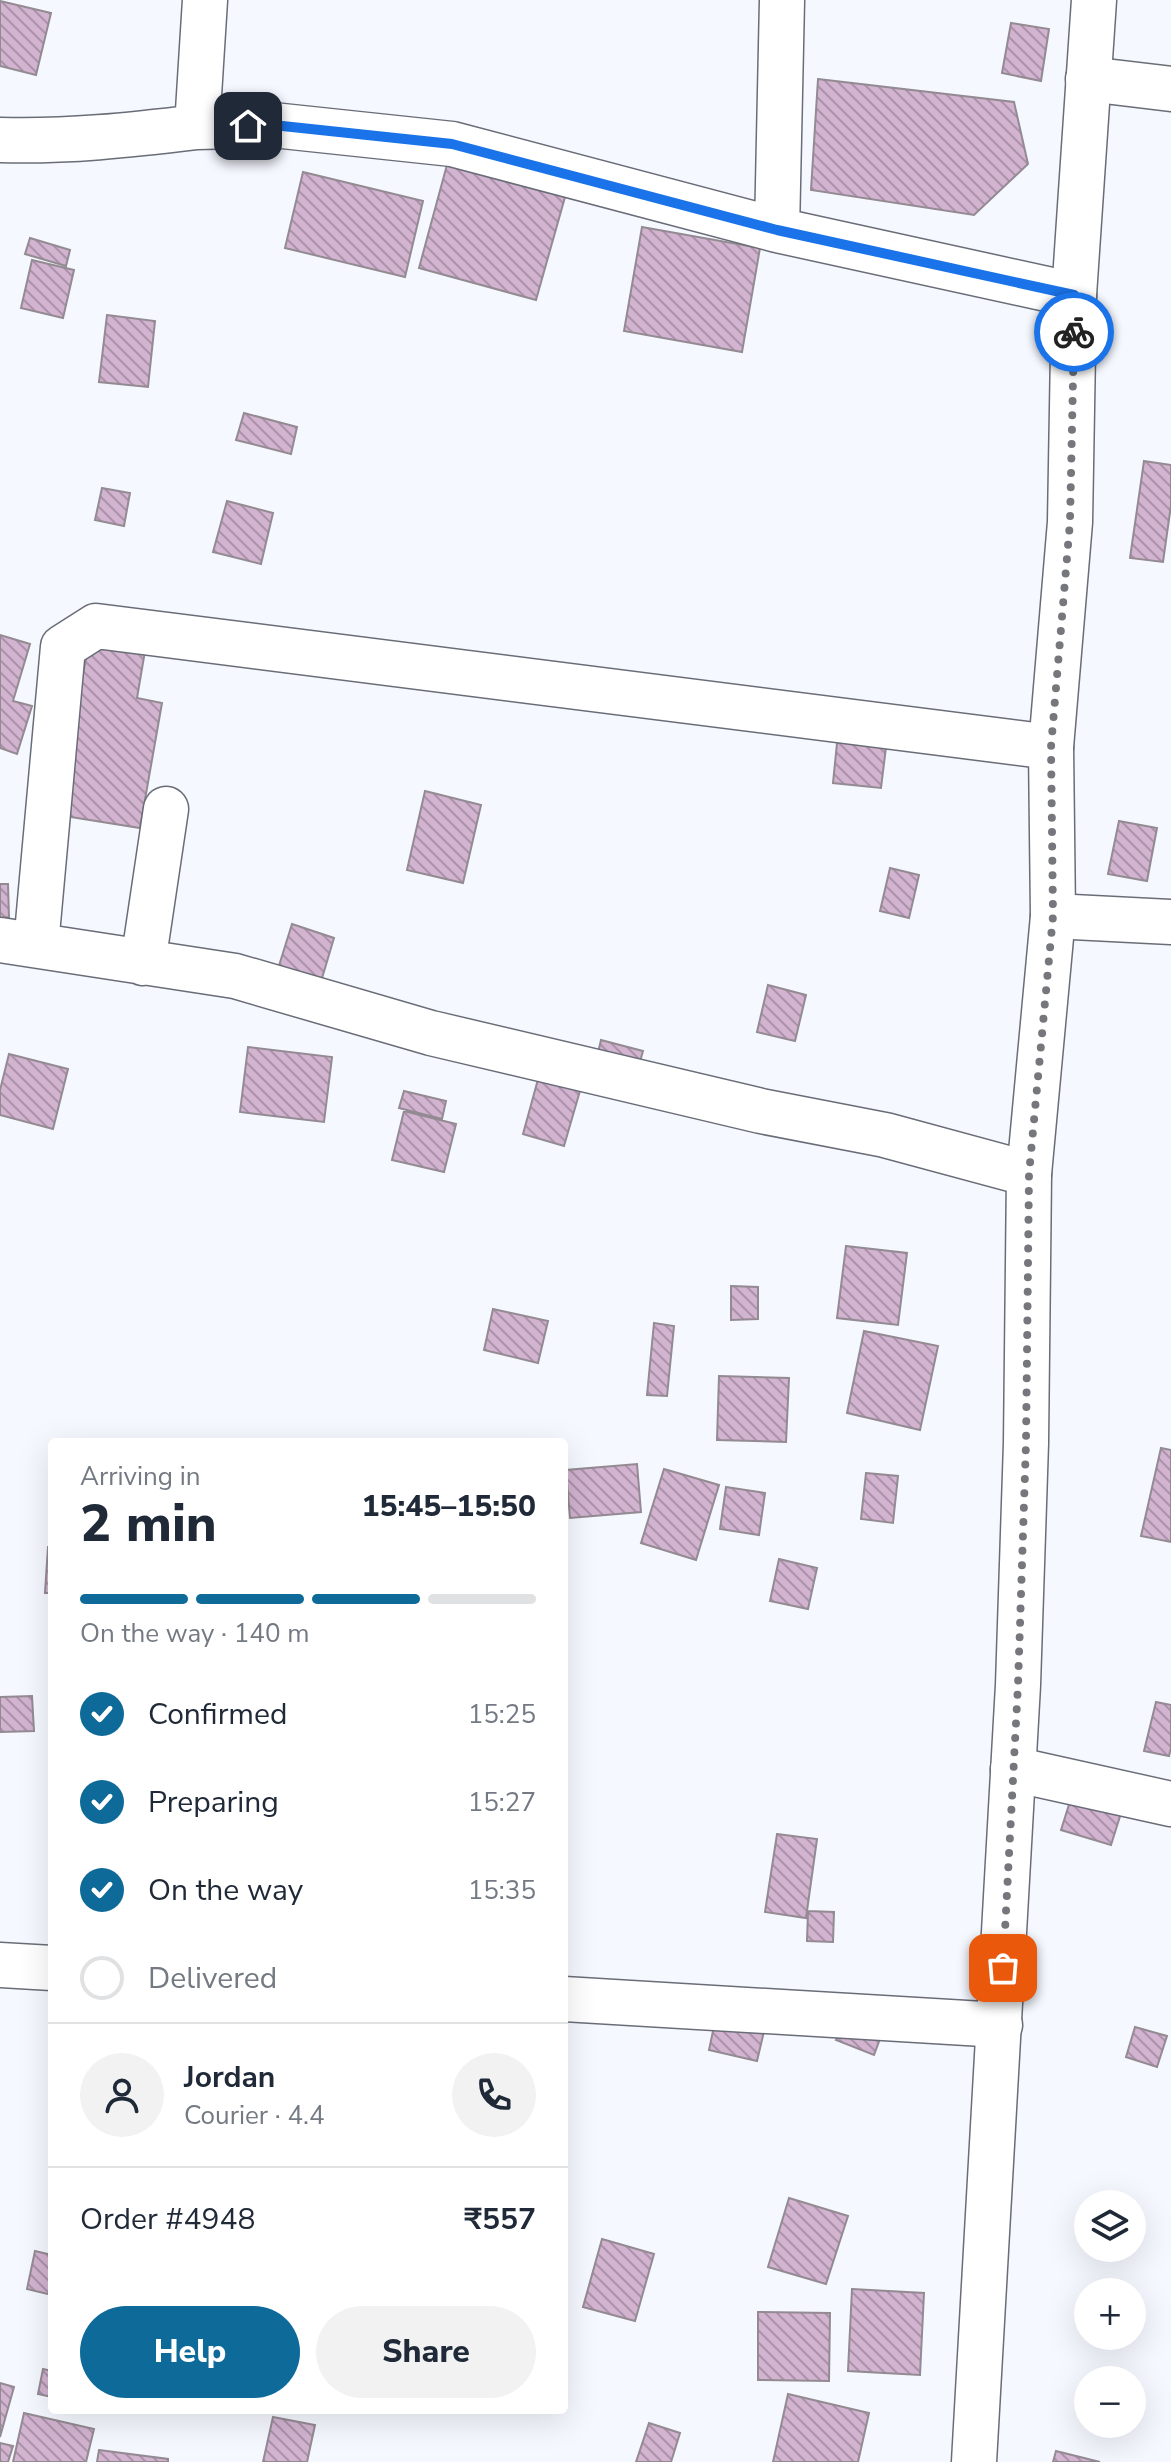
<!DOCTYPE html>
<meta charset="utf-8">
<style>
:root{--surface:#fff;--page:#f2f2f3;--text:#1f2937;--muted:#747a83;--line:#e0e1e3;--accent:#0d6a99}
body{margin:0;font-family:"Nunito Sans",sans-serif;background:var(--page);color:var(--text);height:100vh;display:flex;flex-direction:column;font-size:30px;white-space:nowrap}
*{box-sizing:border-box;margin:0}
p{font-size:26px;color:var(--muted)}
.icon{flex:none;width:44px;height:44px;fill:none;stroke:currentColor;stroke-width:2;stroke-linecap:round;stroke-linejoin:round}
.map{position:relative;flex:1;overflow:hidden}
.side{position:absolute;left:48px;top:1438px;width:520px;height:976px;display:flex;flex-direction:column;background:var(--surface);border-radius:8px;box-shadow:0 8px 32px #0002}
.side>*{flex:none}
.tools{position:absolute;left:1074px;top:2190px;display:grid;gap:16px}
.tools a{display:grid;place-items:center;width:72px;height:72px;border-radius:50%;background:var(--surface);box-shadow:0 8px 32px #0002;font-size:40px}
.pin{position:absolute;display:grid;place-items:center;width:68px;height:68px;color:#fff;margin:-34px;border-radius:16px;box-shadow:0 4px 12px #0006}
.courier{position:absolute;display:grid;place-items:center;width:80px;height:80px;margin:-40px;border:6px solid #1a73e8;border-radius:50%;background:#fff;color:#222;box-shadow:0 2px 10px #0007}
.headline em{font-style:normal;font-weight:800}
.headline div{display:flex;flex-direction:column-reverse}
.headline{display:flex;align-items:center;justify-content:space-between;height:136px;padding:0 32px}
h1{font-size:52px;font-weight:800;line-height:60px}
.bar{display:grid;grid-template-columns:repeat(4,1fr);gap:12px 8px;align-content:center;height:96px;padding:0 32px}
.bar i{height:10px;border-radius:6px;background:var(--line)}
.bar .on{background:var(--accent)}
.bar p{grid-column:span 4}
.line{display:flex;align-items:center;gap:20px;padding:0 32px;border-top:2px solid var(--line)}
.line div{flex:1}
.round{display:grid;place-items:center;flex:none;width:84px;height:84px;border-radius:42px;background:var(--page)}
ol{padding:0 32px;list-style:none}
li{display:flex;align-items:center;gap:24px;height:88px}
li p{margin-inline-start:auto}
li .icon{padding:8px;border-radius:50%;background:var(--accent);color:#fff;stroke-width:4}
li:last-child{color:var(--muted)}
li i{width:44px;height:44px;border:4px solid var(--line);border-radius:50%}
.cta{display:flex;gap:16px;margin-top:auto;padding:16px 32px}
.cta a{flex:1;height:92px;border-radius:48px;background:var(--accent);color:#fff;font-size:32px;font-weight:800;line-height:92px;text-align:center}
.cta a+a{background:var(--page);color:var(--text)}
.map>svg:first-child{display:block}
.building{fill:url(#building-back-hatch);stroke:#938a92;stroke-width:2}
.lines{fill:none;stroke-linecap:round;stroke-linejoin:round}
.minor-casing{stroke:#696d77;stroke-width:47}
.major-casing{stroke:#696d77;stroke-width:47}
.minor{stroke:#fff;stroke-width:44}
.major{stroke:#fff;stroke-width:44}
.done{stroke:#75777c;stroke-width:8;stroke-dasharray:0 14.4}
.route{stroke:#1a73e8;stroke-width:10}
</style>
<div class="map">
<svg width="1171" height="2462" viewBox="0 0 1171 2462">
<defs>
<pattern id="building-back-hatch" width="6" height="6" patternUnits="userSpaceOnUse" patternTransform="scale(2)"><rect width="6" height="6" fill="#d2b3d0"/><path d="M-1 5l2 2M0 0l6 6M5-1l2 2" fill="none" stroke="#ab92aa"/></pattern>
</defs>
<rect width="100%" height="100%" fill="#f5f8ff"/>
<!-- building -->
<path class="building" d="M0,1l51,12 -15,62 -36,-9z
M1011,23l38,6 -8,52 -39,-8z
M818,79l196,23 14,62 -54,51 -163,-25z
M451,150l118,33 -33,117 -117,-32z
M303,172l120,29 -18,76 -120,-29z
M642,227l118,21 -18,104 -118,-21z
M30,238l40,12 -4,16 -41,-12z
M32,260l42,10 -11,48 -42,-10z
M107,315l48,6 -7,66 -49,-5z
M244,413l53,14 -6,27 -55,-14z
M1144,461l27,4v40l-8,57 -33,-4z
M102,488l28,5 -6,33 -29,-6z
M227,501l46,12 -12,51 -48,-12z
M0,635l30,9 -17,57 19,5 -15,48 -17,-6z
M89,641l56,10 -8,47 25,5 -22,125 -82,-13z
M838,733l49,6 -6,49 -48,-5z
M425,791l56,14 -18,78 -56,-13z
M1119,821l38,7 -10,53 -39,-7z
M890,868l29,7 -10,43 -29,-7z
M0,884h8l1,33 -9,1z
M292,924l42,14 -14,47 -43,-13z
M768,985l38,10 -11,46 -38,-9z
M601,1040l42,11 -6,21 -41,-11z
M248,1047l84,10 -8,65 -84,-10z
M9,1054l59,15 -15,60 -53,-14v-25z
M540,1072l42,12 -18,62 -41,-12z
M404,1091l42,10 -4,18 -43,-11z
M404,1111l52,13 -12,48 -52,-12z
M846,1246l61,7 -9,72 -61,-7z
M731,1286l27,1v32l-27,1z
M493,1309l55,12 -10,42 -54,-13z
M654,1323l20,3 -7,70 -20,-1z
M864,1331l74,15 -18,84 -73,-17z
M719,1376l70,2 -3,64 -69,-2z
M1161,1448l10,2v92l-30,-6z
M637,1464l4,48 -71,6 -4,-48z
M664,1469l55,16 -23,75 -55,-17z
M866,1473l32,3 -5,47 -32,-4z
M726,1487l39,6 -6,42 -39,-6z
M48,1547h4v46h-7z
M779,1559l38,9 -9,41 -38,-8z
M32,1696l2,35 -34,1v-35z
M1156,1702l15,3v43l-2,8 -25,-5z
M1072,1795l50,15 -11,35 -50,-15z
M777,1834l40,5 -11,79 -41,-6z
M808,1911l26,1 -1,30 -26,-1z
M717,2012l49,11 -9,38 -48,-11z
M844,2022l37,14 -7,19 -38,-15z
M1135,2027l32,9 -10,31 -31,-10z
M789,2198l59,18 -22,68 -58,-17z
M602,2239l52,15 -19,67 -52,-14z
M35,2251l17,4v40l-25,-6z
M852,2289l72,4 -4,82 -72,-4z
M758,2312l72,1 -1,68 -71,-1z
M43,2369l9,2v26l-14,-3z
M0,2383l14,4 -14,50z
M788,2394l81,19 -11,49h-85z
M24,2413l70,16 -8,33h-73z
M273,2417l42,8 -8,37h-44z
M649,2423l31,10 -9,29h-35z
M0,2443l13,3 -5,16h-8z
M99,2450l69,9v3h-71z
M1056,2451l44,11h-47z"/>
<g class="lines">
<defs>
<path id="minor" d="M205,0l-8,127 76,-2 179,19 325,86 297,65
M1088,79l83,10
M0,140c66,2 131,-5 197,-13
M777,230l5,-230
M1053,916l118,6
M0,940l235,36 196,57 330,78 124,24 144,39
M36,945l27,-298 33,-21 955,121
M143,963l23,-154
M1013,1769l158,35
M0,1965l52,3
M564,1999l436,26"/>
<path id="major" d="M974,2462l44,-777 8,-242 3,-269 24,-258 -2,-169 19,-225 4,-227 20,-295"/>
</defs>
<!-- minor casing -->
<use href="#minor" class="minor-casing"/>
<!-- major casing -->
<use href="#major" class="major-casing"/>
<!-- minor -->
<use href="#minor" class="minor"/>
<!-- major -->
<use href="#major" class="major"/>
</g>
<g class="lines">
<!-- done -->
<path class="done" d="M1003,1968l15,-283 8,-242 3,-269 24,-258 -2,-169 19,-225 4,-190"/>
<!-- route -->
<path class="route" d="M248,126l25,-1 179,19 325,86 297,65v37"/>
</g>
</svg>
<div class="tools">
<a><svg class="icon" aria-label="layers" viewBox="0 0 24 24"><path d="M12 4l9 5-9 5-9-5zM3 14l9 5 9-5"/></svg></a>
<a>+</a>
<a>−</a>
</div>
<div class="pin" style="left:1003px;top:1968px;background:#ea580c"><svg class="icon" aria-label="bag" viewBox="0 0 24 24"><path d="M5 8h14l-1 12H6zM9 8a3 3 0 0 1 6 0"/></svg></div>
<div class="pin" style="left:248px;top:126px;background:#1f2937"><svg class="icon" aria-label="home" viewBox="0 0 24 24"><path d="M3 11l9-7 9 7M6 9v11h12V9"/></svg></div>
<div class="courier" style="left:1074px;top:332px"><svg class="icon" aria-label="bike" viewBox="0 0 24 24"><circle cx="6" cy="16" r="4"/><circle cx="18" cy="16" r="4"/><path d="M6 16l4-8h5l3 8M10 8l3 8H6M13 5h3"/></svg></div>
<section class="side">
<div class="headline"><div><h1>2 min</h1><p>Arriving in</p></div><em>15:45–15:50</em></div>
<div class="bar"><i class="on"></i><i class="on"></i><i class="on"></i><i></i><p>On the way · 140 m</p></div>
<ol>
<li><svg class="icon" aria-label="check" viewBox="0 0 24 24"><path d="M5 12l5 5 9-10"/></svg>Confirmed<p>15:25</p></li>
<li><svg class="icon" aria-label="check" viewBox="0 0 24 24"><path d="M5 12l5 5 9-10"/></svg>Preparing<p>15:27</p></li>
<li><svg class="icon" aria-label="check" viewBox="0 0 24 24"><path d="M5 12l5 5 9-10"/></svg>On the way<p>15:35</p></li>
<li><i></i>Delivered</li>
</ol>
<div class="line" style="height:144px"><a class="round"><svg class="icon" aria-label="person" viewBox="0 0 24 24"><circle cx="12" cy="8" r="4"/><path d="M4 21q1-7 8-7t8 7"/></svg></a><div><b>Jordan</b><p>Courier · 4.4</p></div><a class="round"><svg class="icon" aria-label="phone" viewBox="0 0 24 24"><path d="M5 4h4l2 5-3 2q2 4 5 5l2-3 5 2v4C11 20 4 13 5 4z"/></svg></a></div>
<div class="line" style="height:104px"><div>Order #4948</div><b>₹557</b></div>
<div class="cta"><a>Help</a><a>Share</a></div>
</section>
</div>
